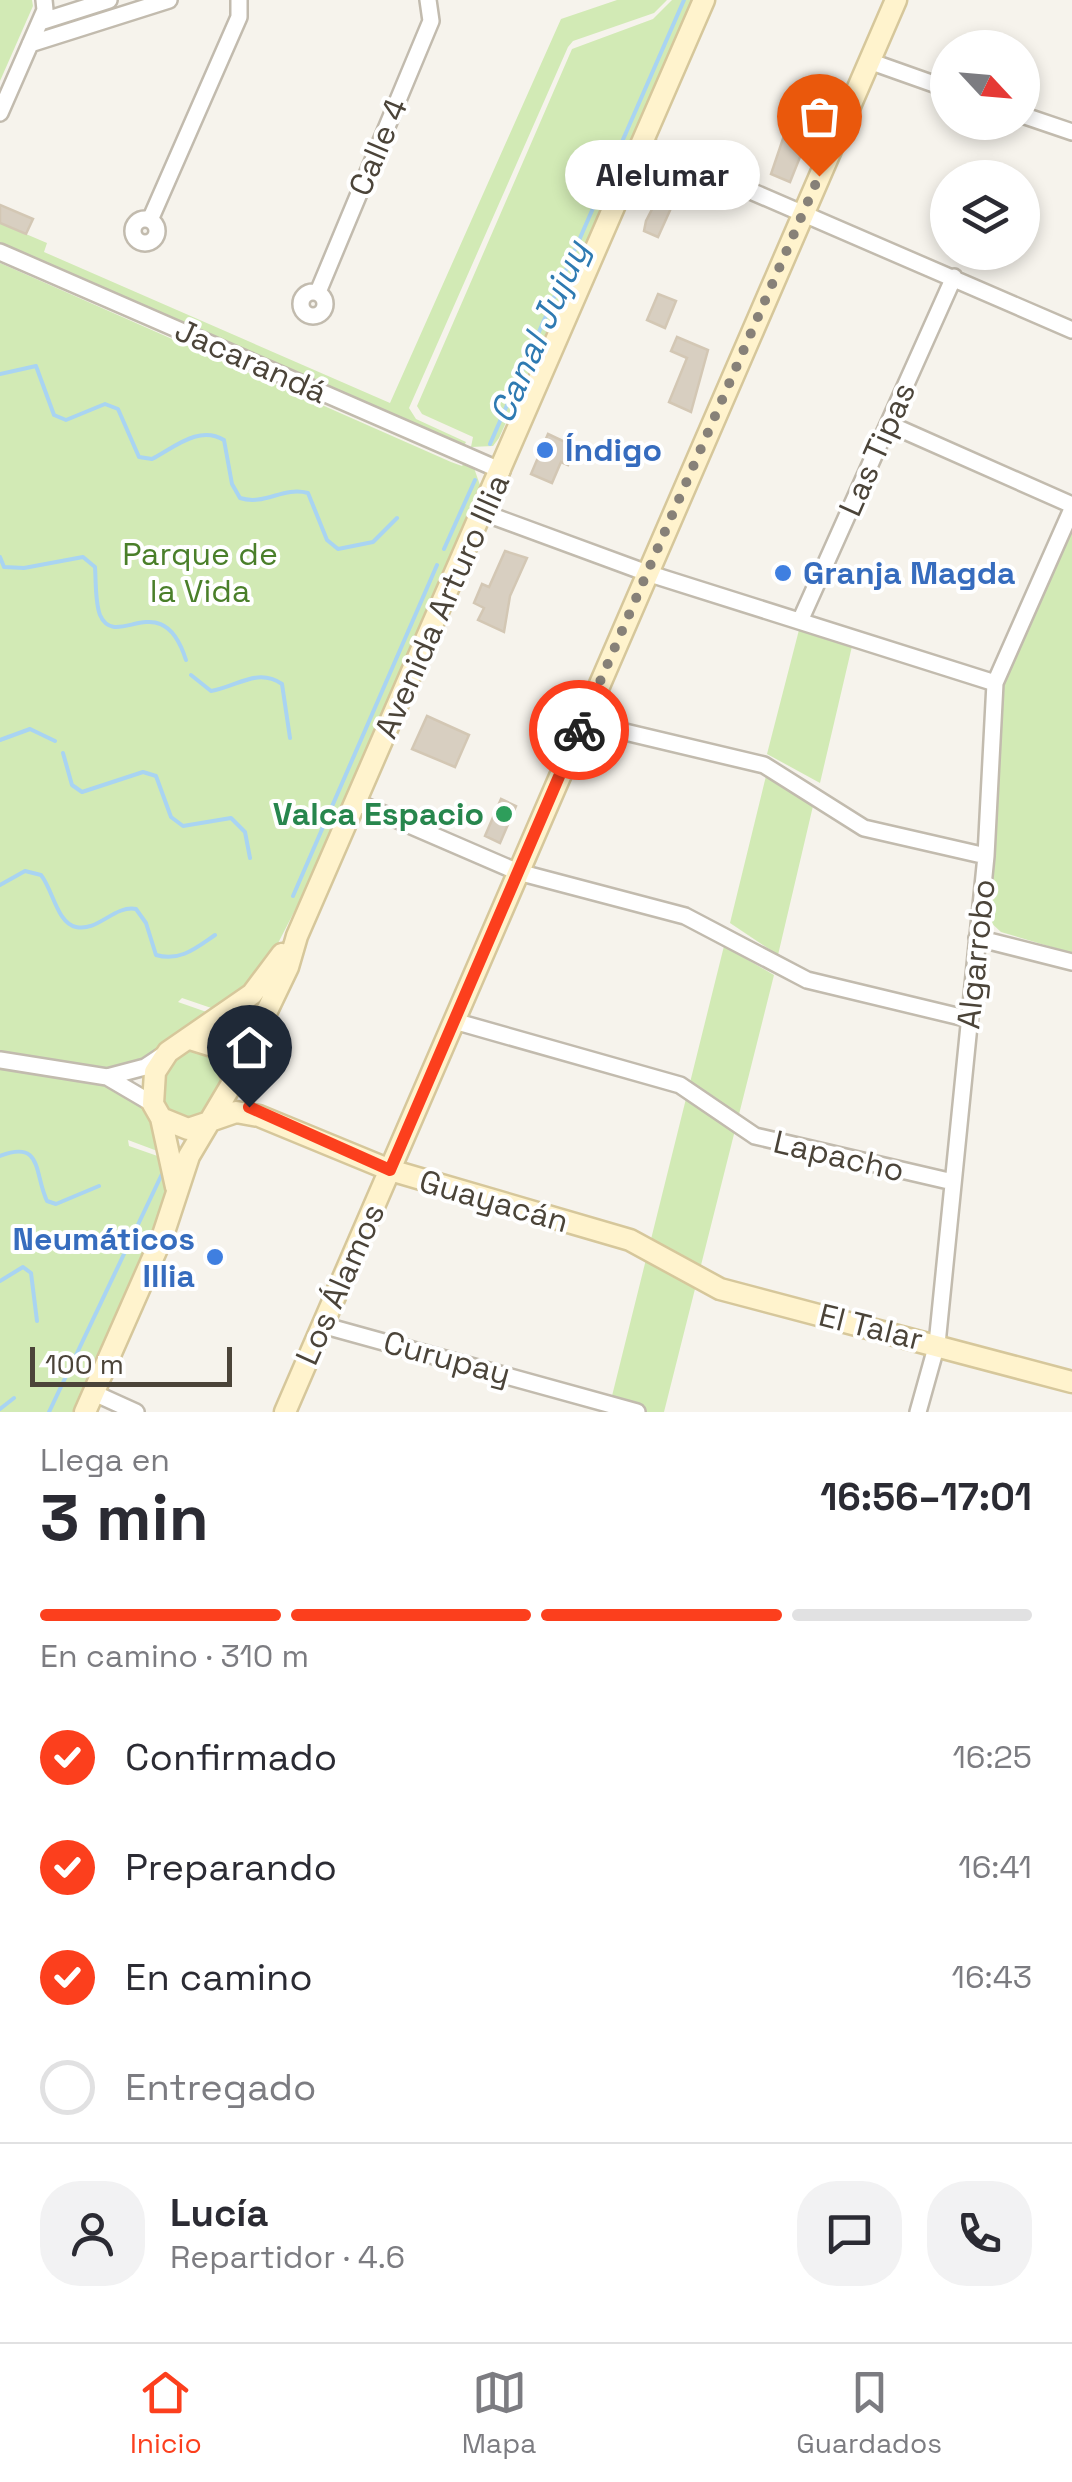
<!DOCTYPE html>
<html lang="es">
<meta charset="utf-8">
<style>
:root{--surface:#fff;--page:#f2f2f3;--text:#2b2b33;--muted:#7c7c81;--line:#e1e1e2;--accent:#fc3f1d}
body{margin:0;font-family:"Space Grotesk",sans-serif;background:var(--page);color:var(--text);height:100vh;display:flex;flex-direction:column;font-size:38px;white-space:nowrap}
*{box-sizing:border-box;margin:0}
p{font-size:32px;color:var(--muted)}
.icon{flex:none;width:55px;height:55px;fill:none;stroke:currentColor;stroke-width:2;stroke-linecap:round;stroke-linejoin:round}
.map{position:relative;height:1412px;overflow:hidden}
.panel{display:flex;flex-direction:column;background:var(--surface);flex:1}
.panel>*{flex:none}
.needle{width:65px;rotate:116deg}
.tools{position:absolute;left:930px;top:30px;display:grid;gap:20px}
.tools a{display:grid;place-items:center;width:110px;height:110px;border-radius:50%;background:var(--surface);box-shadow:0 5px 15px #0003;font-size:50px}
.scale{position:absolute;left:30px;bottom:25px;width:202px;box-sizing:border-box;padding-left:10px;border:5px solid #4b4439;border-top:0;font-size:28px;line-height:35px;white-space:nowrap;color:#4b4439;-webkit-text-stroke:8px #fff;paint-order:stroke}
.pin{position:absolute;display:grid;place-items:center;width:85px;height:85px;color:#fff;margin:-102px -42px;border-radius:50% 50% 50% 0;rotate:-45deg;box-shadow:0 0 10px #0007}
.pin .icon{rotate:45deg}
.courier{position:absolute;display:grid;place-items:center;width:100px;height:100px;margin:-50px;border:8px solid #fc3f1d;border-radius:50%;background:#fff;color:#222;box-shadow:0 2px 12px #0007}
.bubble{position:absolute;height:70px;border-radius:35px;background:var(--surface);box-shadow:0 5px 15px #0003;font-size:32px;font-weight:700;line-height:70px;text-align:center}
.summary em{font-style:normal;font-weight:700}
.summary div{display:flex;flex-direction:column-reverse}
.summary{display:flex;align-items:center;justify-content:space-between;height:170px;padding:0 40px}
h1{font-size:65px;font-weight:700;line-height:75px}
.bar{display:grid;grid-template-columns:repeat(4,1fr);gap:15px 10px;align-content:center;height:120px;padding:0 40px}
.bar i{height:12px;border-radius:8px;background:var(--line)}
.bar .active{background:var(--accent)}
.bar p{grid-column:span 4}
.line{display:flex;align-items:center;gap:25px;padding:0 40px;border-top:2px solid var(--line)}
.line div{flex:1}
.round{display:grid;place-items:center;flex:none;width:105px;height:105px;border-radius:40px;background:var(--page)}
ol{padding:0 40px;list-style:none}
li{display:flex;align-items:center;gap:30px;height:110px}
li p{margin-inline-start:auto}
li .icon{padding:10px;border-radius:50%;background:var(--accent);color:#fff;stroke-width:4}
li:last-child{color:var(--muted)}
li i{width:55px;height:55px;border:5px solid var(--line);border-radius:50%}
.menu{display:flex;justify-content:space-around;align-items:center;height:140px;border-top:2px solid var(--line);background:var(--surface);font-size:28px;color:var(--muted)}
.menu a{display:grid;justify-items:center;gap:5px}
.menu .active{color:var(--accent)}
.map>svg:first-child{display:block}
.green{fill:#d2eab5}
.lines{fill:none;stroke-linecap:round;stroke-linejoin:round}
.stream{stroke:#a9d4f2;stroke-width:4}
.building{fill:#d8cfc1;stroke:#d3c7b4;stroke-width:2.5}
.street-casing{stroke:#c2bbae;stroke-width:20}
.secondary-casing{stroke:#d6c79b;stroke-width:25}
.street{stroke:#fff;stroke-width:15}
.secondary{stroke:#fff3cd;stroke-width:20}
.done{stroke:#878178;stroke-width:10;stroke-dasharray:0 18}
.route{stroke:#fc3f1d;stroke-width:12}
.shop-dot{fill:#3f7fe0;stroke:#fff;stroke-width:4}
.leisure-dot{fill:#2e9e5b;stroke:#fff;stroke-width:4}
.labels{text-anchor:middle;dominant-baseline:central;stroke-width:8;stroke-linejoin:round;paint-order:stroke}
.street-label{font-size:32px;fill:#4b4439;stroke:#fff}
.shop-label{font-size:32px;font-weight:bold;fill:#366cbe;stroke:#fff;text-anchor:start}
.park-label{font-size:32px;fill:#4a7f2a;stroke:#fff}
.leisure-label{font-size:32px;font-weight:bold;fill:#27864d;stroke:#fff;text-anchor:end}
.water-label{font-size:35px;font-style:italic;fill:#2e7ab2;stroke:#fff}
</style>
<div class="map">
<svg width="1072" height="1412" viewBox="0 0 1072 1412">
<rect width="100%" height="100%" fill="#f6f3ec"/>
<!-- green -->
<path class="green" d="M0,0h32l1,6 -33,75z
M617,0h50l-13,13 -81,28 -5,6 -159,361 7,11 50,23 -2,4 -464,-204v-19l47,20 -3,9 346,151 171,-384z
M672,0h23l-196,438 -6,8 -22,1 2,-10 -51,-23 -5,-8 155,-357 81,-30z
M0,263l451,199 11,4 3,-4 9,6 6,17 -145,347 -63,123 -49,57 -41,-14 -4,4 40,14 -98,54 37,61 3,21 -32,-12 1,6 37,13c8,69 -61,187 -91,253h-75z
M1072,522v431l-71,-21 -12,-11 14,-239z
M800,626l53,16 -33,141 -53,-29z
M766,776l47,30 -35,149 -48,-32z
M724,946l50,29 -14,56 -96,381h-56z
M190,1048l19,2c4,7 11,16 13,23 5,19 -18,43 -34,47l-20,-8c-15,-27 -1,-49 22,-64z"/>
<g class="lines">
<!-- stream -->
<path class="stream" d="M0,374l36,-8 18,49 12,5 39,-16 13,5 21,48 13,2c23,-12 47,-34 72,-19l8,44 8,14c25,8 43,-12 68,-5l19,47 11,9 35,-7 24,-24
M490,444l194,-444
M444,549l31,-69
M0,557l4,10 20,1 59,-11 12,10c1,14 0,35 5,48 16,37 62,-31 86,45
M191,675l20,16c26,-4 46,-24 71,-7l8,54
M0,740l30,-11 25,12
M63,753l9,32 10,7 61,-20 13,4 15,41 12,9 48,-8 14,14 5,26
M0,885l25,-14 16,4c12,15 16,48 35,52 22,5 38,-22 60,-18l10,14 10,32c24,7 40,-7 59,-20
M293,896l144,-331
M0,1156c43,-17 34,18 47,45l9,3 43,-18
M0,1281l23,-14 8,6 6,48
M0,1409l14,-11
M49,1412l113,-238"/>
</g>
<!-- building -->
<path class="building" d="M790,118l22,9 -22,55 -19,-8z
M667,180l14,6 -23,51 -14,-6 2,-10z
M0,205l33,14 -7,15 -26,-11z
M658,294l18,7 -11,27 -18,-8z
M677,337l31,13 -17,62 -22,-10 18,-44 -16,-7z
M548,434l28,13 -8,18 -7,-3 -9,21 -21,-9z
M505,551l22,7 -17,38 -6,36 -26,-12 6,-12 -10,-5 8,-19 7,3z
M427,716l42,19 -14,32 -43,-18z
M501,799l15,7 -16,37 -15,-7z"/>
<g class="lines">
<defs>
<path id="street" d="M40,22l69,-22
M30,44l139,-44
M869,61l79,28
M0,113l45,-103 -1,-10
M1022,115l50,17
M642,144l430,186
M133 231a12 12 0 1 1 24 0a12 12 0 1 1-24 0Z
M150,220l89,-203v-17
M0,252l502,219
M301 304a12 12 0 1 1 24 0a12 12 0 1 1-24 0Z
M318,292l113,-271 -3,-21
M889,424l183,81
M484,513l163,60 348,110
M800,621l154,-344
M583,722l181,43 100,63 122,28
M356,802l162,70 167,44 122,64 162,39
M977,938l95,24
M454,1021l226,64 75,51 198,46
M0,1060l107,17 46,27
M107,1077l38,-10 18,-12
M322,1325l315,87
M94,1393l42,19
M918,1412l19,-68 49,-488 9,-173 77,-174"/>
<path id="secondary" d="M190,1039l29,9 15,33
M161,1118l15,69
M210,1121l26,-9 23,4 131,54 240,70 90,49 352,93
M209,1122l-21,7 -27,-11 -8,-14 2,-32 13,-20 84,-58 30,-40
M85,1412l78,-177 26,-79 44,-74 55,-115 9,-31 407,-936
M285,1412l611,-1412"/>
</defs>
<!-- street casing -->
<use href="#street" class="street-casing"/>
<!-- secondary casing -->
<use href="#secondary" class="secondary-casing"/>
<!-- street -->
<use href="#street" class="street"/>
<!-- secondary -->
<use href="#secondary" class="secondary"/>
</g>
<g class="lines">
<!-- done -->
<path class="done" d="M579,730l240,-554"/>
<!-- route -->
<path class="route" d="M249,1107l141,63 189,-440"/>
</g>
<!-- markers -->
<g class="shop-dot">
<circle cx="545" cy="450" r="10"/>
<circle cx="783" cy="573" r="10"/>
<circle cx="215" cy="1257" r="10"/>
</g>
<circle class="leisure-dot" cx="504" cy="814" r="10"/>
<g class="labels">
<!-- street labels -->
<g class="street-label">
<text transform="translate(378 147) rotate(-67)">Calle 4</text>
<text transform="translate(251 361) rotate(24)">Jacarandá</text>
<text transform="translate(877 449) rotate(-66)">Las Tipas</text>
<text transform="translate(442 606) rotate(-66)">Avenida Arturo Illia</text>
<text transform="translate(976 954) rotate(-84)">Algarrobo</text>
<text transform="translate(839 1156) rotate(13)">Lapacho</text>
<text transform="translate(494 1201) rotate(16)">Guayacán</text>
<text transform="translate(340 1284) rotate(-66)">Los Álamos</text>
<text transform="translate(871 1327) rotate(14)">El Talar</text>
<text transform="translate(447 1358) rotate(15)">Curupay</text>
</g>
<!-- shop labels -->
<g class="shop-label">
<text x="565" y="450">Índigo</text>
<text x="803" y="573">Granja Magda</text>
<text x="195" y="1239" text-anchor="end">Neumáticos<tspan x="195" dy="37">Illia</tspan></text>
</g>
<!-- park labels -->
<g class="park-label">
<text x="200" y="554">Parque de<tspan x="200" dy="37">la Vida</tspan></text>
</g>
<!-- leisure labels -->
<g class="leisure-label">
<text x="484" y="814">Valca Espacio</text>
</g>
<!-- water labels -->
<g class="water-label">
<text transform="translate(539 332) rotate(-66)">Canal Jujuy</text>
</g>
</g>
</svg>
<div class="tools">
<a><svg class="needle" viewBox="-14 -14 28 28"><path d="M0-13l5 13h-10z" fill="#e53935"/><path d="M0 13l5-13h-10z" fill="#7c7c81"/></svg></a>
<a><svg class="icon" aria-label="layers" viewBox="0 0 24 24"><path d="M12 4l9 5-9 5-9-5zM3 14l9 5 9-5"/></svg></a>
</div>
<div class="scale">100 m</div>
<div class="pin" style="left:819px;top:176px;background:#ea580c"><svg class="icon" aria-label="bag" viewBox="0 0 24 24"><path d="M5 8h14l-1 12H6zM9 8a3 3 0 0 1 6 0"/></svg></div>
<div class="pin" style="left:249px;top:1107px;background:#1f2937"><svg class="icon" aria-label="home" viewBox="0 0 24 24"><path d="M3 11l9-7 9 7M6 9v11h12V9"/></svg></div>
<div class="courier" style="left:579px;top:730px"><svg class="icon" aria-label="bike" viewBox="0 0 24 24"><circle cx="6" cy="16" r="4"/><circle cx="18" cy="16" r="4"/><path d="M6 16l4-8h5l3 8M10 8l3 8H6M13 5h3"/></svg></div>
<div class="bubble" style="left:565px;top:140px;width:195px">Alelumar</div>
</div>
<section class="panel">
<div class="summary"><div><h1>3 min</h1><p>Llega en</p></div><em>16:56–17:01</em></div>
<div class="bar"><i class="active"></i><i class="active"></i><i class="active"></i><i></i><p>En camino · 310 m</p></div>
<ol>
<li><svg class="icon" aria-label="check" viewBox="0 0 24 24"><path d="M5 12l5 5 9-10"/></svg>Confirmado<p>16:25</p></li>
<li><svg class="icon" aria-label="check" viewBox="0 0 24 24"><path d="M5 12l5 5 9-10"/></svg>Preparando<p>16:41</p></li>
<li><svg class="icon" aria-label="check" viewBox="0 0 24 24"><path d="M5 12l5 5 9-10"/></svg>En camino<p>16:43</p></li>
<li><i></i>Entregado</li>
</ol>
<div class="line" style="height:180px"><a class="round"><svg class="icon" aria-label="person" viewBox="0 0 24 24"><circle cx="12" cy="8" r="4"/><path d="M4 21q1-7 8-7t8 7"/></svg></a><div><b>Lucía</b><p>Repartidor · 4.6</p></div><a class="round"><svg class="icon" aria-label="chat" viewBox="0 0 24 24"><path d="M4 5h16v11H9l-5 4z"/></svg></a><a class="round"><svg class="icon" aria-label="phone" viewBox="0 0 24 24"><path d="M5 4h4l2 5-3 2q2 4 5 5l2-3 5 2v4C11 20 4 13 5 4z"/></svg></a></div>
</section>
<nav class="menu">
<a class="active"><svg class="icon" aria-label="home" viewBox="0 0 24 24"><path d="M3 11l9-7 9 7M6 9v11h12V9"/></svg>Inicio</a>
<a><svg class="icon" aria-label="map" viewBox="0 0 24 24"><path d="M3 6l6-2 6 2 6-2v14l-6 2-6-2-6 2zM9 4v14M15 6v14"/></svg>Mapa</a>
<a><svg class="icon" aria-label="saved" viewBox="0 0 24 24"><path d="M7 4h10v16l-5-4-5 4z"/></svg>Guardados</a>
</nav>
